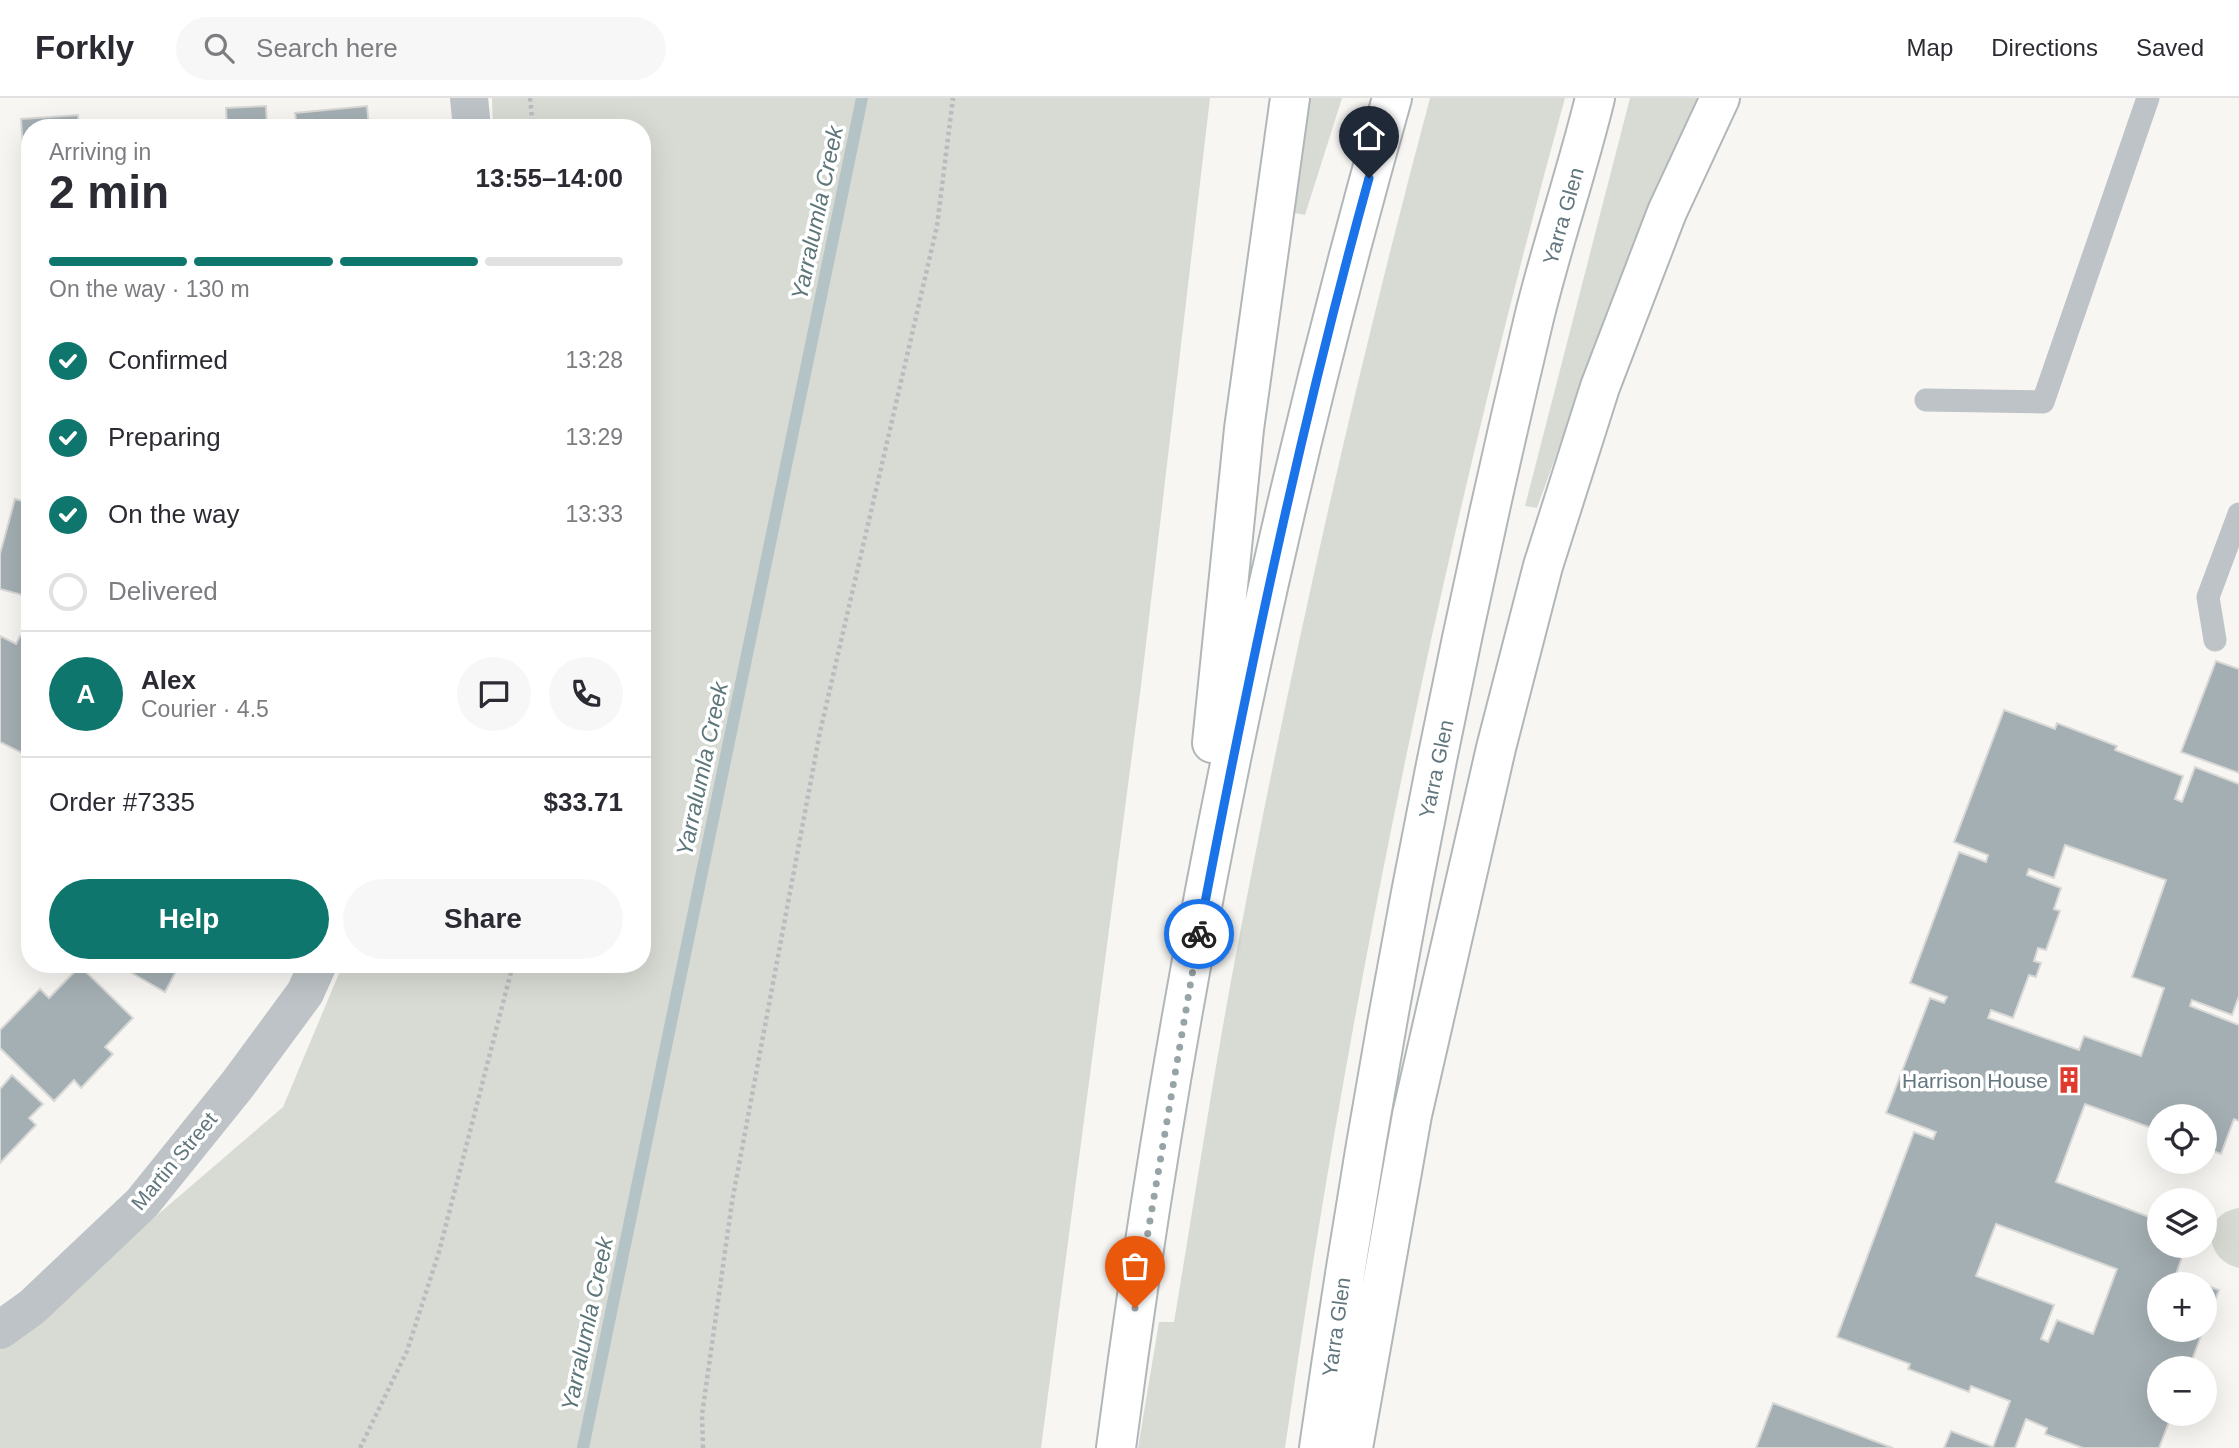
<!DOCTYPE html>
<meta charset="utf-8">
<style>
:root{--surface:#fff;--page:#f7f7f7;--text:#2b2b33;--muted:#7c7c81;--line:#e1e1e2;--accent:#0f766e}
body{margin:0;font-family:Helvetica,sans-serif;background:var(--page);color:var(--text);height:100vh;display:flex;flex-direction:column;font-size:26px;white-space:nowrap}
*{box-sizing:border-box;margin:0}
p{font-size:23px;color:var(--muted)}
.icon{flex:none;width:38px;height:38px;fill:none;stroke:currentColor;stroke-width:2;stroke-linecap:round;stroke-linejoin:round}
.map{position:relative;flex:1;overflow:hidden}
.drawer{position:absolute;left:21px;top:21px;width:630px;height:854px;display:flex;flex-direction:column;background:var(--surface);border-radius:28px;box-shadow:0 7px 28px #0002}
.drawer>*{flex:none}
.controls{position:absolute;left:2147px;top:1006px;display:grid;gap:14px}
.controls a{display:grid;place-items:center;width:70px;height:70px;border-radius:50%;background:var(--surface);box-shadow:0 7px 28px #0002;font-size:35px}
.pin{position:absolute;display:grid;place-items:center;width:60px;height:60px;color:#fff;margin:-72px -30px;border-radius:50% 50% 50% 0;rotate:-45deg;box-shadow:0 0 7px #0007}
.pin .icon{rotate:45deg}
.courier{position:absolute;display:grid;place-items:center;width:70px;height:70px;margin:-35px;border:5px solid #1a73e8;border-radius:50%;background:#fff;color:#222;box-shadow:0 2px 9px #0007}
.head em{font-style:normal;font-weight:800}
.head div{display:flex;flex-direction:column-reverse}
.head{display:flex;align-items:center;justify-content:space-between;height:119px;padding:0 28px}
h1{font-size:46px;font-weight:800;line-height:52px}
.bar{display:grid;grid-template-columns:repeat(4,1fr);gap:10px 7px;align-content:center;height:84px;padding:0 28px}
.bar i{height:9px;border-radius:5px;background:var(--line)}
.bar .on{background:var(--accent)}
.bar p{grid-column:span 4}
.line{display:flex;align-items:center;gap:18px;padding:0 28px;border-top:2px solid var(--line)}
.line div{flex:1}
.round{display:grid;place-items:center;flex:none;width:74px;height:74px;border-radius:37px;background:var(--page)}
ol{padding:0 28px;list-style:none}
li{display:flex;align-items:center;gap:21px;height:77px}
li p{margin-inline-start:auto}
li .icon{padding:7px;border-radius:50%;background:var(--accent);color:#fff;stroke-width:4}
li:last-child{color:var(--muted)}
li i{width:38px;height:38px;border:4px solid var(--line);border-radius:50%}
.action{display:flex;gap:14px;margin-top:auto;padding:14px 28px}
.action a{flex:1;height:80px;border-radius:42px;background:var(--accent);color:#fff;font-size:28px;font-weight:800;line-height:80px;text-align:center}
.action a+a{background:var(--page);color:var(--text)}
header{display:flex;align-items:center;gap:42px;box-sizing:border-box;height:98px;padding:0 35px;background:var(--surface);border-bottom:2px solid var(--line)}
header strong{font-size:33px}
nav{display:flex;gap:38px;margin-inline-start:auto;font-size:24px}
.search{width:490px;height:63px;background:var(--page);display:flex;align-items:center;gap:18px;box-sizing:border-box;padding:0 24px;border-radius:38px;color:var(--muted);font-size:26px}
.map>svg:first-child{display:block}
.green{fill:#d7dbd3}
.lines{fill:none;stroke-linecap:round;stroke-linejoin:round}
.stream{stroke:#b4c3c5;stroke-width:12}
.building{fill:#a4afb3;stroke:#d8d8d6;stroke-width:2;fill-rule:evenodd}
.motorway-casing{stroke:#b1b6b9;stroke-width:42}
.path{stroke:#b8bcbe;stroke-width:4.5;stroke-dasharray:3.5 3.5;stroke-linecap:butt}
.service{stroke:#bdc3c6;stroke-width:23}
.minor{stroke:#bdc3c6;stroke-width:38}
.motorway{stroke:#fff;stroke-width:38}
.done{stroke:#96a3a7;stroke-width:7;stroke-dasharray:0 12.6}
.route{stroke:#1a73e8;stroke-width:9}
.labels{text-anchor:middle;dominant-baseline:central;stroke-width:7;stroke-linejoin:round;paint-order:stroke}
.street-label{font-size:21px;fill:#62767e;stroke:#fff}
.poi-label{font-size:21px;fill:#62767e;stroke:#fff;text-anchor:end}
.water-label{font-size:23px;font-style:italic;fill:#5d7679;stroke:#fff}
</style>
<header>
<strong>Forkly</strong>
<div class="search"><svg class="icon" aria-label="search" viewBox="0 0 24 24"><circle cx="10" cy="10" r="6"/><path d="M15 15l6 6"/></svg>Search here</div>
<nav><a>Map</a><a>Directions</a><a>Saved</a></nav>
</header>
<div class="map">
<svg width="2239" height="1350" viewBox="0 0 2239 1350">
<rect width="100%" height="100%" fill="#f7f6f3"/>
<!-- green -->
<path class="green" d="M492,0h718l-69,588 -100,762h-1041v-98l283,-243 60,-143h299v-836h-149z
M1302,0h40l-37,117 -15,-3z
M1430,0h135c-122,444 -215,894 -280,1350h-147l21,-126h15c19,-113 36,-227 57,-341 55,-296 121,-591 199,-883z
M1630,0h67l-69,158 -91,252 -12,-2z
M2239,1110v60c-36,-8 -38,-55 0,-60z"/>
<g class="lines">
<!-- stream -->
<path class="stream" d="M583,1350l279,-1350"/>
</g>
<!-- building -->
<path class="building" d="M266,8l1,20 10,2h-50l-1,-20z
M367,8l2,22h-72l-2,-15z
M78,17l1,13h-49l-3,82 -6,-91z
M15,401l15,4v94l-30,-8v-35z
M0,538l16,8 4,-8 10,5v61l-5,10 5,3v42l-30,-15z
M2216,563l23,8v104l-58,-21z
M2004,612l51,19 2,-6 60,23 -2,4 68,26 -8,23 7,3 13,-35 44,17v212l-7,19 -40,-15 -2,6 49,19v96l-5,-2 -13,35 -16,-6v-32h-45v15l-75,-27 -29,78 104,39v25h26l-10,28 27,10h-43v46h43l-14,38h-29v46h12l-13,34h-76l-38,-14 2,-6 -21,-9 -11,29h-71l7,-17 42,16 17,-46 -39,-15 -2,6 -61,-23 2,-5 -73,-27 77,-205 19,7 3,-7 -50,-19 44,-115 14,5 3,-6 -37,-14 49,-131 27,10 2,-7 -34,-13zM2065,747l101,35 -34,97 32,11 -23,68 -57,-20 -5,14 -91,-32 3,-8 22,8 16,-43 7,2 5,-14 -7,-2 4,-13 8,2 14,-39 -6,-2 7,-21 -34,-13 2,-6 25,9zM1996,1126l121,45 -24,65 -36,-14 -9,22 -7,-3 13,-34 -78,-29z
M116,866h64l-15,28z
M80,868l53,52 -28,29 8,7 -32,34 -7,-8 -20,21 -54,-53v-18l40,-41 9,9z
M12,977l31,29 -14,14 7,7 -36,38v-74z
M2205,1187l14,5 -14,36z
M1773,1305l120,45h-137z"/>
<g class="lines">
<defs>
<path id="motorway" d="M1212,645l32,-314 46,-331
M1116,1350c59,-455 151,-908 276,-1350
M1319,1350c54,-380 126,-757 215,-1130 18,-74 43,-146 61,-220
M1353,1350l59,-333 84,-367 47,-182 57,-179 67,-175 53,-114"/>
</defs>
<!-- motorway casing -->
<use href="#motorway" class="motorway-casing"/>
<!-- path -->
<path class="path" d="M530,0l3,30
M360,1350l47,-97 32,-99 74,-288
M703,1350l-1,-33 30,-213 88,-470 117,-506 16,-128"/>
<!-- service -->
<path class="service" d="M1926,302l117,2 105,-304
M2215,542l-7,-43 31,-83"/>
<!-- minor -->
<path class="minor" d="M469,0l3,30
M0,1232l32,-23 110,-104 96,-119 67,-91 13,-29"/>
<!-- motorway -->
<use href="#motorway" class="motorway"/>
</g>
<g class="lines">
<!-- done -->
<path class="done" d="M1135,1210l64,-374"/>
<!-- route -->
<path class="route" d="M1199,836c48,-253 101,-507 170,-756"/>
</g>
<!-- icons -->
<defs>
<symbol id="building-bare" viewBox="-9 -9 18 18"><path d="M-4-6H4V6H1V3H-1V6H-4ZM-2.5-4.3h1.7v1.8h-1.7ZM.8-4.3h1.7v1.8H.8ZM-2.5-1h1.7V.8h-1.7ZM.8-1h1.7V.8H.8Z" fill="#df3a2b" stroke="#fff" stroke-width="2.5" paint-order="stroke"/></symbol>
</defs>
<g fill-rule="evenodd">
<use href="#building-bare" x="2050" y="963" width="38" height="38"/>
</g>
<g class="labels">
<!-- street labels -->
<g class="street-label">
<text transform="translate(1563 118) rotate(-74)">Yarra Glen</text>
<text transform="translate(1436 671) rotate(-78)">Yarra Glen</text>
<text transform="translate(174 1063) rotate(-50)">Martin Street</text>
<text transform="translate(1336 1229) rotate(-82)">Yarra Glen</text>
</g>
<!-- poi labels -->
<g class="poi-label">
<text x="2048" y="982">Harrison House</text>
</g>
<!-- water labels -->
<g class="water-label">
<text transform="translate(817 115) rotate(-78)">Yarralumla Creek</text>
<text transform="translate(702 671) rotate(-78)">Yarralumla Creek</text>
<text transform="translate(587 1226) rotate(-78)">Yarralumla Creek</text>
</g>
</g>
</svg>
<div class="controls">
<a><svg class="icon" aria-label="locate" viewBox="0 0 24 24"><circle cx="12" cy="12" r="6"/><path d="M12 2v4M12 18v4M2 12h4M18 12h4"/></svg></a>
<a><svg class="icon" aria-label="layers" viewBox="0 0 24 24"><path d="M12 4l9 5-9 5-9-5zM3 14l9 5 9-5"/></svg></a>
<a>+</a>
<a>−</a>
</div>
<div class="pin" style="left:1135px;top:1210px;background:#ea580c"><svg class="icon" aria-label="bag" viewBox="0 0 24 24"><path d="M5 8h14l-1 12H6zM9 8a3 3 0 0 1 6 0"/></svg></div>
<div class="pin" style="left:1369px;top:80px;background:#1f2937"><svg class="icon" aria-label="home" viewBox="0 0 24 24"><path d="M3 11l9-7 9 7M6 9v11h12V9"/></svg></div>
<div class="courier" style="left:1199px;top:836px"><svg class="icon" aria-label="bike" viewBox="0 0 24 24"><circle cx="6" cy="16" r="4"/><circle cx="18" cy="16" r="4"/><path d="M6 16l4-8h5l3 8M10 8l3 8H6M13 5h3"/></svg></div>
<section class="drawer">
<div class="head"><div><h1>2 min</h1><p>Arriving in</p></div><em>13:55–14:00</em></div>
<div class="bar"><i class="on"></i><i class="on"></i><i class="on"></i><i></i><p>On the way · 130 m</p></div>
<ol>
<li><svg class="icon" aria-label="check" viewBox="0 0 24 24"><path d="M5 12l5 5 9-10"/></svg>Confirmed<p>13:28</p></li>
<li><svg class="icon" aria-label="check" viewBox="0 0 24 24"><path d="M5 12l5 5 9-10"/></svg>Preparing<p>13:29</p></li>
<li><svg class="icon" aria-label="check" viewBox="0 0 24 24"><path d="M5 12l5 5 9-10"/></svg>On the way<p>13:33</p></li>
<li><i></i>Delivered</li>
</ol>
<div class="line" style="height:126px"><b class="round" style="background:var(--accent);color:#fff">A</b><div><b>Alex</b><p>Courier · 4.5</p></div><a class="round"><svg class="icon" aria-label="chat" viewBox="0 0 24 24"><path d="M4 5h16v11H9l-5 4z"/></svg></a><a class="round"><svg class="icon" aria-label="phone" viewBox="0 0 24 24"><path d="M5 4h4l2 5-3 2q2 4 5 5l2-3 5 2v4C11 20 4 13 5 4z"/></svg></a></div>
<div class="line" style="height:91px"><div>Order #7335</div><b>$33.71</b></div>
<div class="action"><a>Help</a><a>Share</a></div>
</section>
</div>
